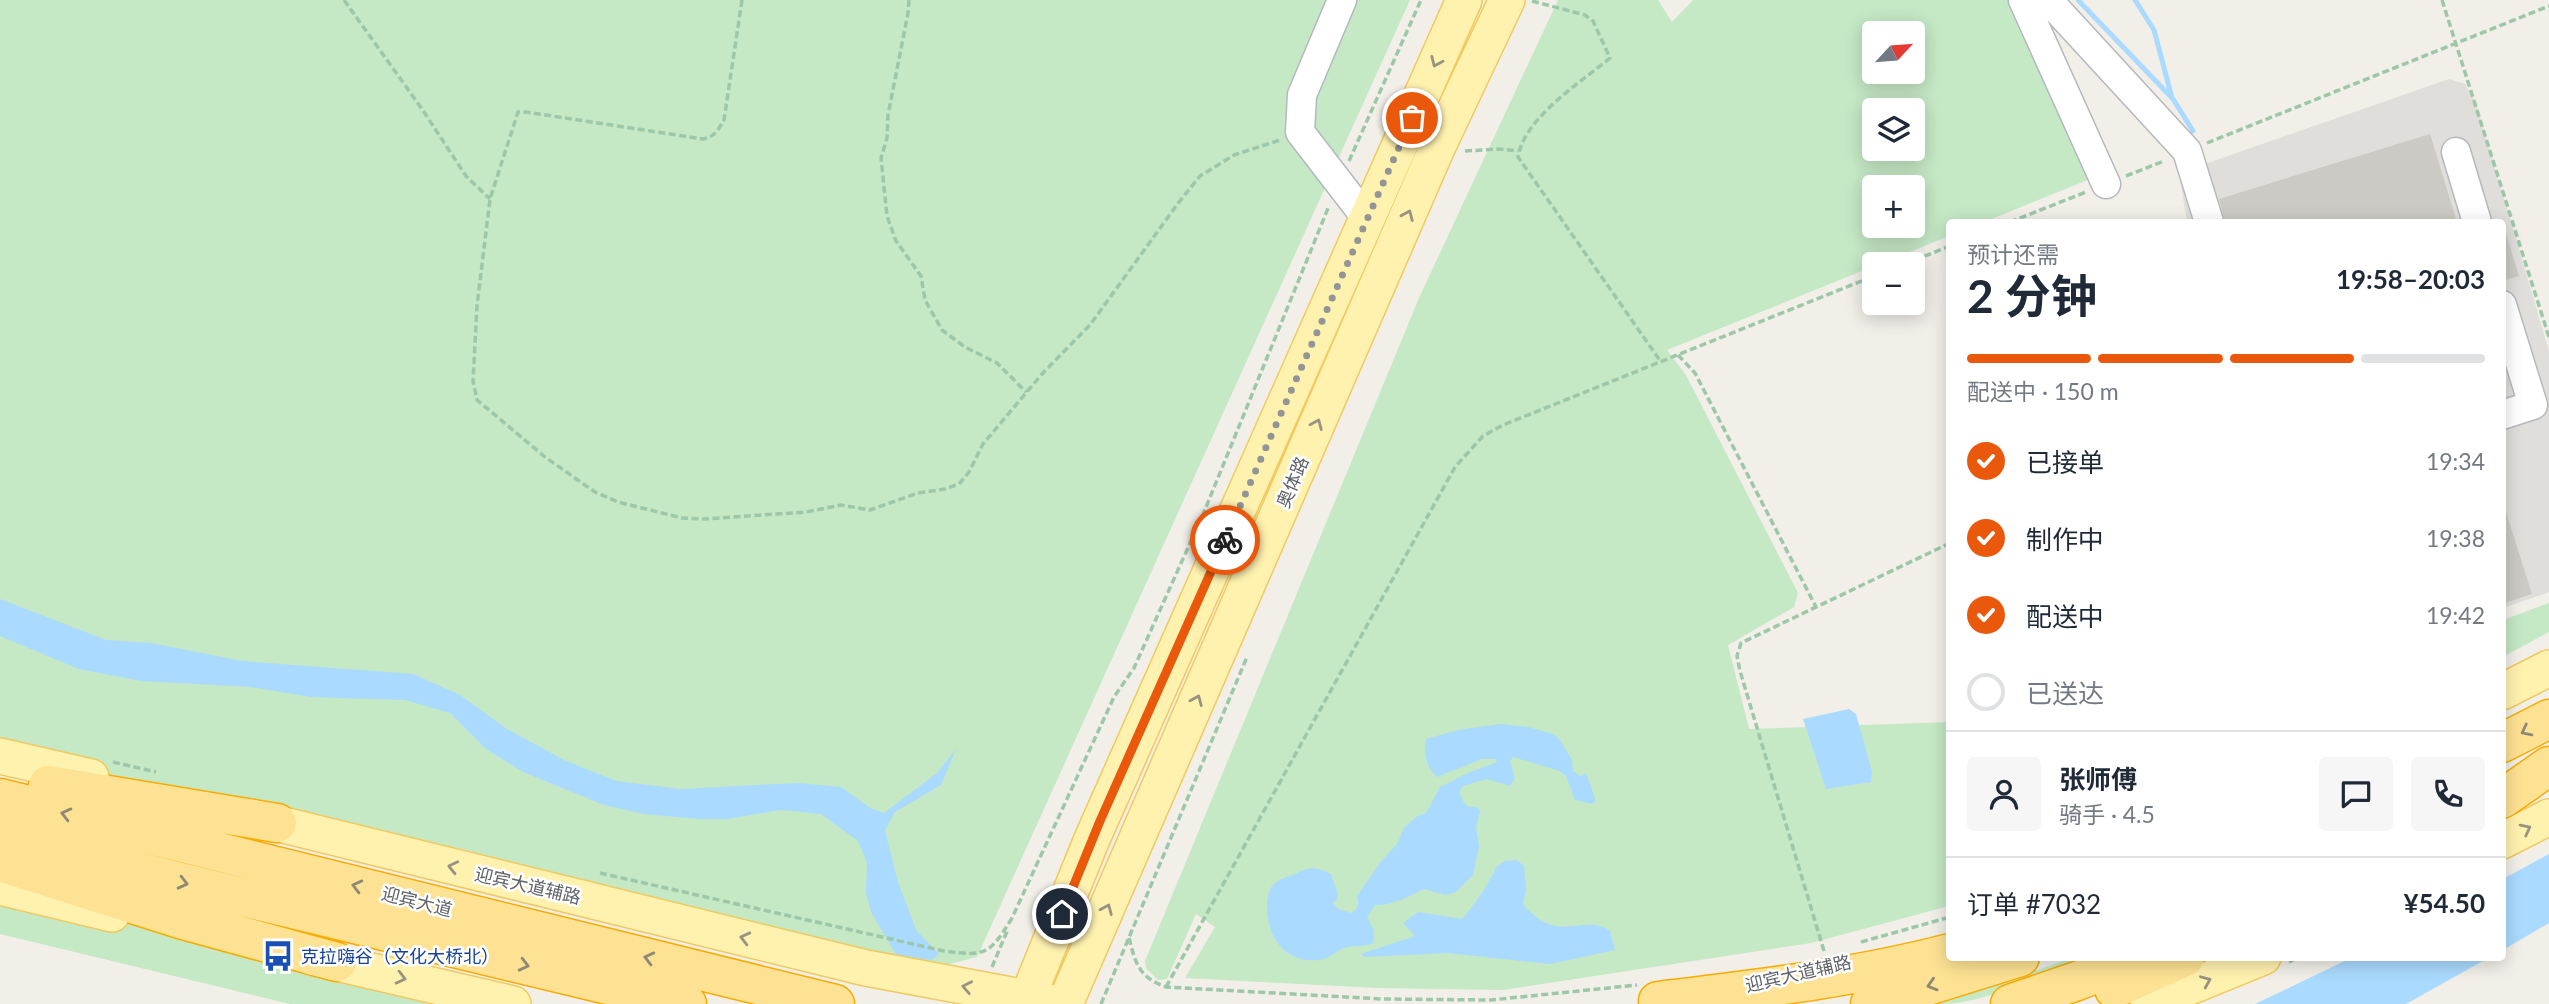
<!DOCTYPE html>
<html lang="zh">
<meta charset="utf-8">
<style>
:root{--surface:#fff;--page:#f6f6f7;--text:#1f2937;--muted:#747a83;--line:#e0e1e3;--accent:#ea580c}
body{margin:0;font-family:Lato,"Noto Sans SC",sans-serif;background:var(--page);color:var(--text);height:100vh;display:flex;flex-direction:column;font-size:26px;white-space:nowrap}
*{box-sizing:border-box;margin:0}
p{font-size:23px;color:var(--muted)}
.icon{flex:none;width:38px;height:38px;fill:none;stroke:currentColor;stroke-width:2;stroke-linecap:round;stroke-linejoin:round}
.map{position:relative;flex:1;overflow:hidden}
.side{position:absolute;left:1946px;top:219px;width:560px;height:742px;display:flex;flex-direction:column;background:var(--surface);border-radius:7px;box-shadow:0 4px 18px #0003}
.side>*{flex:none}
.needle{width:46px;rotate:64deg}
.fabs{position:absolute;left:1862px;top:21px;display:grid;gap:14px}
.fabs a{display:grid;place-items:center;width:63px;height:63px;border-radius:7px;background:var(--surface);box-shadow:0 4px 18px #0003;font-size:35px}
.pin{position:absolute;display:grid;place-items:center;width:60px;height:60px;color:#fff;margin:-30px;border:4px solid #fff;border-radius:50%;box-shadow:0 2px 7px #0007}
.courier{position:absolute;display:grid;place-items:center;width:70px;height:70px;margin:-35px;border:5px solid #ea580c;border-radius:50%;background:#fff;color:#222;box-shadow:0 2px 9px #0007}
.overview em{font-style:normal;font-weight:700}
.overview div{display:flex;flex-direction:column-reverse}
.overview{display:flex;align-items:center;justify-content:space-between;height:119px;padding:0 21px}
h1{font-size:46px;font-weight:700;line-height:52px}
.bar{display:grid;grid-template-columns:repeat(4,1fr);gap:10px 7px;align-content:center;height:84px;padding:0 21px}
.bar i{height:9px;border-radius:5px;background:var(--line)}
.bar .selected{background:var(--accent)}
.bar p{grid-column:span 4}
.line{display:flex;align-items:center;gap:18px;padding:0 21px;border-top:2px solid var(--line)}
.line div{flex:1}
.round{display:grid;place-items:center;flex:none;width:74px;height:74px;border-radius:7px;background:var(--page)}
ol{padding:0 21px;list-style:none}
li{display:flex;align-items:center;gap:21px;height:77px}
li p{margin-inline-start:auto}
li .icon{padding:7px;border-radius:50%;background:var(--accent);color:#fff;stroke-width:4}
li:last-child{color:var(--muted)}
li i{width:38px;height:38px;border:4px solid var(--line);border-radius:50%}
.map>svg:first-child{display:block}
.industrial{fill:#e0deda}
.green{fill:#c5e8c5;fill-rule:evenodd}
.water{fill:#aadaff}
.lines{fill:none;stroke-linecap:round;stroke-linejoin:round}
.stream{stroke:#aadaff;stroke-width:5}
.building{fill:#cccac5}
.minor-casing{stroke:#b5b8bc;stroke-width:31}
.major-casing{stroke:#f2c960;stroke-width:38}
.highway-casing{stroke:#f9ab00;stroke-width:41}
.path{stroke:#9cc7a9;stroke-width:3.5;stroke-dasharray:7 3.5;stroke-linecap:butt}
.minor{stroke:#fff;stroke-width:28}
.major{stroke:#fff2af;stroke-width:35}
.highway{stroke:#fde293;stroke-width:38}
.oneway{stroke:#979581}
.oneway2{stroke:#8e8975}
.done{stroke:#929495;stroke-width:7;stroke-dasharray:0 12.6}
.route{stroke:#ea580c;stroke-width:9}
.labels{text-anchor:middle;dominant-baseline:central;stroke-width:5;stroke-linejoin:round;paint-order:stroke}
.street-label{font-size:18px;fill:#5f6368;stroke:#fff}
.transit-label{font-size:18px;fill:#164399;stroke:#fff;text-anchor:start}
</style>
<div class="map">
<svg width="2549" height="1004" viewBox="0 0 2549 1004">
<rect width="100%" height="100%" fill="#f1efe8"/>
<!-- industrial -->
<path class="industrial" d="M2449,79l16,5 11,19 73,248v241l-46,16 -1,-386h-315l-8,-49z"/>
<!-- green -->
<path class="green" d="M0,0h1410l-433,957 -93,24 -884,-219z
M1558,0h100l14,22 21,-22h317l85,177 -111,45h-34l-1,14 -69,28h-6v2l-207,84 19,25 112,218 -4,14 -66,38 21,84 200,-7v184l-138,37 -308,47 -125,-2 -193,-10 30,-51 -19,-13 -29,65 -9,1 -12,-12 -1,-7 274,-663zM1874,33h39v39h-39zM1874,110h39v39h-39zM1874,187h39v39h-39z
M2549,603v29l-46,25v-37z
M0,877l485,127h-195l-290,-70z
M2074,957h20c-41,16 -111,47 -154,47z"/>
<!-- water -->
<path class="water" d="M0,599l106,41 45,3 91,18 171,13 47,21 47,34 57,31 52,21 65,8 117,-6 43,4 29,21 14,5 53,-40 19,-24 -15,36 -46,27 -10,18 13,52 18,48 23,24 -7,6 -35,-4 -26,-44 -5,-19 1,-30 -9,-22 -37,-27 -40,-4 -54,9h-27l-56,-5 -40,-9 -81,-33 -37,-23 -36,-36 -45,-13 -94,-3 -60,-10 -110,-6 -62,-12 -79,-33z
M1849,709l7,5 16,58 -1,10 -45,7 -23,-70z
M1500,724l28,3 25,7 6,5 13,21 1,11 7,5 6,-3 10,28 -4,3 -17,-4 -9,-24 -6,-5 -47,-14 -3,4 5,17 -5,8 -23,-7 -24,7 -4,6 5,11 5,4h8l3,4 -4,16 3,20 -6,28 -17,17 -11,3 -21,-6c-17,8 -29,16 -49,16l-8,12 7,14 -1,12c-10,5 -20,1 -31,6 -8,4 -14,10 -24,11 -31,3 -49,-20 -51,-49 0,-9 0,-19 6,-26 6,-7 16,-8 24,-12 13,-7 20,-6 34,1 2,9 7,15 7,25l-5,4 5,6 13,4c8,-5 8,-8 6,-17l22,-32 18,-20 7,-16 12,-11 10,-4 14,-26 30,-15 27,-10 -1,-3h-14l-45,18c-11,-11 -14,-23 -11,-38l32,-9z
M2549,854v69l-46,27v-71z
M1517,860l7,6 2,23 -3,15c36,43 60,8 87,27l5,19 -65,14 -102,-11 -83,4 -4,-3 54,-18 -12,-13 15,-11 44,7c7,-6 32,-43 34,-52l9,-6z
M2353,957h137l-84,47h-151z"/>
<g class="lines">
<!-- stream -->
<path class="stream" d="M2078,0l95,99 20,32
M2135,0l19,30 18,68"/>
</g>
<!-- building -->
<path class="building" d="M2430,134l27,88h-232l-6,-23z
M2506,234l13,42 -17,5v-46z
M2506,512l26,82 -30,10v-91z"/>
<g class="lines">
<defs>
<path id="minor" d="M1342,0l-40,95 -2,37 67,87
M2023,0l83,184
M2048,0l139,151 22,71
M2456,152l21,70
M2502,305l31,100 -31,10"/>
<path id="major" d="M2502,692l47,-24
M0,756l91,21
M251,817l615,151 182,34
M2502,841l47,-24
M0,887l112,27
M311,957l202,47
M1025,1004l67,-165 372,-839
M1065,1004l372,-856 70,-148
M2148,1004l115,-47"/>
<path id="highway" d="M2502,743l47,-24
M48,785l229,38
M0,798l835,206
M2502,799l47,-33
M0,836l180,46 507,122
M0,862l183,58 154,42
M2114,989l71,-32
M1658,1001c98,-12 196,-23 292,-48
M1870,1004l150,-47
M2010,1004l67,-23 61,-24"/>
</defs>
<!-- minor casing -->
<use href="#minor" class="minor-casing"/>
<!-- major casing -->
<use href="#major" class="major-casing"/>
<!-- highway casing -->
<use href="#highway" class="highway-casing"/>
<!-- path -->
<path class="path" d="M344,0l78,109 44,67 24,23
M742,0l-18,120c-6,10 -9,17 -21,19l-177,-27h-8l-28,87 -13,107 -4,75 4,19 68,57 50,35 23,10 64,16 22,1 102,-7 35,-7 29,5 48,-17 27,-4 14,-5 10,-12 14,-28 59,-70 48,-49 89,-123 21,-26 34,-21 46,-15
M909,0l-1,13 -20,102 -1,23 -6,20 6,58 9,25 25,35 4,24 17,30 23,17 32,16 29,29
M2442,0l107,337
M1532,1l53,14 8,6 17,37c-29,24 -86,60 -92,99l143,205
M2207,143l342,-137
M1465,151l34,-2 19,2
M1349,161l72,-161
M2126,176l38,-15
M2010,222l76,-30
M1905,264l45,-18
M1678,355l17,18 121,234
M113,762l43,10
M600,873l344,78c42,6 46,3 68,-33l102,-221 20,-29 70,-156 125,-306
M1129,938c7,27 10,39 37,49l216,12 109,1 146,-15
M1861,942l89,-25
M1824,951l-84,-280 -3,-15 4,-13 209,-100
M2289,962l10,-5
M992,967l16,-38
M1166,987l289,-520 28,-31 20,-11 371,-149
M1101,1004l146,-347"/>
<!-- minor -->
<use href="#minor" class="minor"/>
<!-- major -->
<use href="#major" class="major"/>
<!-- highway -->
<use href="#highway" class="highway"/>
</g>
<!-- one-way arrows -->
<defs><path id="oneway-chevron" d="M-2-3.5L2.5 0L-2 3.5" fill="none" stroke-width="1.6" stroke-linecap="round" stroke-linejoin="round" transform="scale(1.75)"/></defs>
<g class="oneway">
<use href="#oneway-chevron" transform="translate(1436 62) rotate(114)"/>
<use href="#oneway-chevron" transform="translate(1408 215) rotate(-67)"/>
<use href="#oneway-chevron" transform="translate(1317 424) rotate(-67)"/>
<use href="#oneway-chevron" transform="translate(1197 700) rotate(-67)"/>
<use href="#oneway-chevron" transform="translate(2526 829) rotate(-27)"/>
<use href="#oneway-chevron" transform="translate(453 867) rotate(-167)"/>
<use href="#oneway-chevron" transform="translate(1107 909) rotate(-67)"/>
<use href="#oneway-chevron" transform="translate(745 938) rotate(-166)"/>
<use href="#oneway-chevron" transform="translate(401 978) rotate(14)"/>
<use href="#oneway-chevron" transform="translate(2206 981) rotate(-23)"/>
<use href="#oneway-chevron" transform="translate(967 987) rotate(-169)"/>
</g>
<g class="oneway2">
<use href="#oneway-chevron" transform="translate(2526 731) rotate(153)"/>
<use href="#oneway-chevron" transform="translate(66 814) rotate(-166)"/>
<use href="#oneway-chevron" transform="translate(183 883) rotate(14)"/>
<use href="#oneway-chevron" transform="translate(357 886) rotate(-166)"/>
<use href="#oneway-chevron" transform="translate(649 958) rotate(-166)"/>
<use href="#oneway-chevron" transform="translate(524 965) rotate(14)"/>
<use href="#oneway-chevron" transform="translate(1932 985) rotate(163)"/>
</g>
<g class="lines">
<!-- done -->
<path class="done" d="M1225,540l187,-422"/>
<!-- route -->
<path class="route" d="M1062,914l38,-93 125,-281"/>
</g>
<!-- icons -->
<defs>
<symbol id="bus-bare" viewBox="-9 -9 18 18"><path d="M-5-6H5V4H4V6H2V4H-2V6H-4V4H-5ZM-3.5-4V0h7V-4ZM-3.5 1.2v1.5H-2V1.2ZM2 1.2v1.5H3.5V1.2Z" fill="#1a4fb4" stroke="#fff" stroke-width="2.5" paint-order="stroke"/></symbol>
</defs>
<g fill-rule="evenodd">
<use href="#bus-bare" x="256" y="934" width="44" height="44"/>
</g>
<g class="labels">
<!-- street labels -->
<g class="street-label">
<text transform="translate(1292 482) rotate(-67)">奥体路</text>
<text transform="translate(528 885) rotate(13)">迎宾大道辅路</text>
<text transform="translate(417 901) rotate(14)">迎宾大道</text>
<text transform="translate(1798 973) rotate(-13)">迎宾大道辅路</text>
</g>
<!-- transit labels -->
<g class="transit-label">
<text x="301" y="956">克拉嗨谷（文化大桥北）</text>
</g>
</g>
</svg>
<div class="fabs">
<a><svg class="needle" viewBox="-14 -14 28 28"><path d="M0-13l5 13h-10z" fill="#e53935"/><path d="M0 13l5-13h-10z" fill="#747a83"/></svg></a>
<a><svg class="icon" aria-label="layers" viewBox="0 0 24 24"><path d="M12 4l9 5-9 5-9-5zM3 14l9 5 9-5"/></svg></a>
<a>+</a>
<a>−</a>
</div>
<div class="pin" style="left:1412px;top:118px;background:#ea580c"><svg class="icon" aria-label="bag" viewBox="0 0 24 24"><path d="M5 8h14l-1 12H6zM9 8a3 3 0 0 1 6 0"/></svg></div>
<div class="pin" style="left:1062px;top:914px;background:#1f2937"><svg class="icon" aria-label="home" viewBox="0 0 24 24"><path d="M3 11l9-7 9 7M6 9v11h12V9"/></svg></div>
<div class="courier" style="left:1225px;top:540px"><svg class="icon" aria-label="bike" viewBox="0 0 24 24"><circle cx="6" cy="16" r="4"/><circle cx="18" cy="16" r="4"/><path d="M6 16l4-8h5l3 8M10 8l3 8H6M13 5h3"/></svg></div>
<section class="side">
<div class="overview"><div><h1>2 分钟</h1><p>预计还需</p></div><em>19:58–20:03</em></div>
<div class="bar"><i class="selected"></i><i class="selected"></i><i class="selected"></i><i></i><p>配送中 · 150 m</p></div>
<ol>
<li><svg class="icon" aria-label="check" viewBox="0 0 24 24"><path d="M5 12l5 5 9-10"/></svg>已接单<p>19:34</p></li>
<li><svg class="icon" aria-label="check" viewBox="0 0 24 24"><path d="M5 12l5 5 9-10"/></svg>制作中<p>19:38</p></li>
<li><svg class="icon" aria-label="check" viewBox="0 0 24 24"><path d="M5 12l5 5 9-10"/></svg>配送中<p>19:42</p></li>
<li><i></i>已送达</li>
</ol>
<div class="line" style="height:126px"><a class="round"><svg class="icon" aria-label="person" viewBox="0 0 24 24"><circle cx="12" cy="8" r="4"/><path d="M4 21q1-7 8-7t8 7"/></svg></a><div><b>张师傅</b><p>骑手 · 4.5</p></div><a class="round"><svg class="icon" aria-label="chat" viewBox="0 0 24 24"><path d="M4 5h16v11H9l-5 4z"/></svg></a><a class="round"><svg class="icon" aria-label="phone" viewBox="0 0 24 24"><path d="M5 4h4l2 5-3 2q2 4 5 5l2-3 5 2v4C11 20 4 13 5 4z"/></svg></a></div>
<div class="line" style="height:91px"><div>订单 #7032</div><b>¥54.50</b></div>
</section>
</div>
